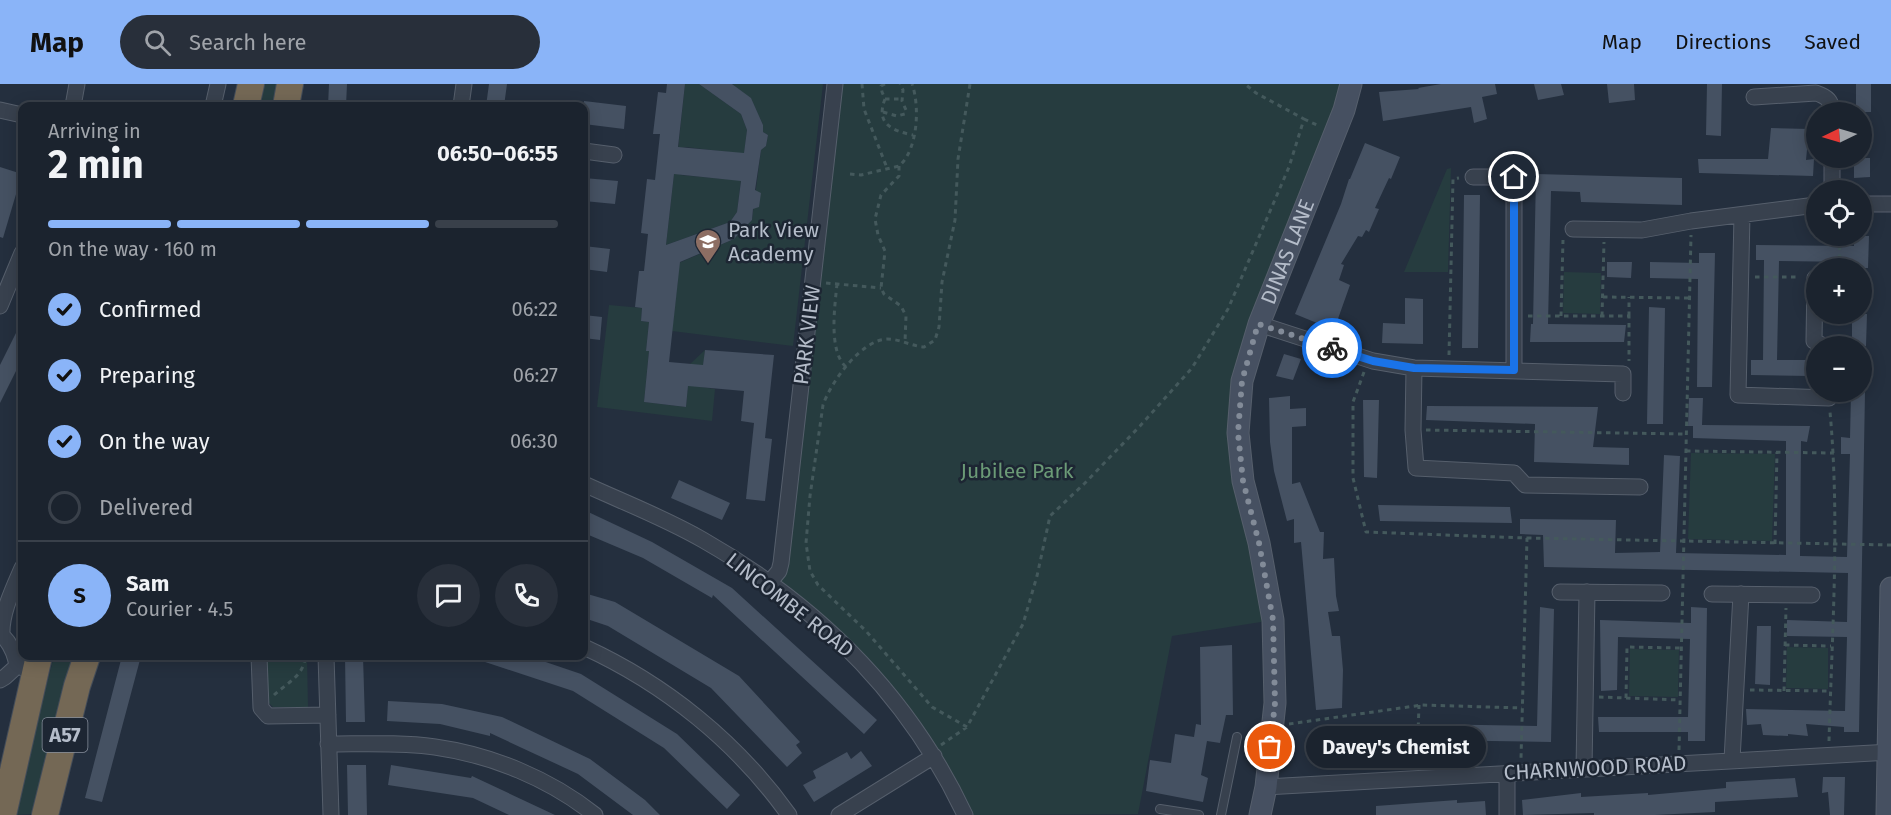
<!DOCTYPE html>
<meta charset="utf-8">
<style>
:root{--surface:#1b232e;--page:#282f3a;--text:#f1f3f6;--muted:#a0a4aa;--line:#39404a;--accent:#8ab4f8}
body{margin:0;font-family:"Fira Sans",sans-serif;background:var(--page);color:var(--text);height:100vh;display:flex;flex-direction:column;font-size:22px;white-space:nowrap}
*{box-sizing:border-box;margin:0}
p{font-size:20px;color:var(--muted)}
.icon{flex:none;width:33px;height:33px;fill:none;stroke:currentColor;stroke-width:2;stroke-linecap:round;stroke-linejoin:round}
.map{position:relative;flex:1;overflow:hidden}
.sheet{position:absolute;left:18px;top:18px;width:570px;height:558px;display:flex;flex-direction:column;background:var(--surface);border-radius:12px;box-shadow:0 3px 15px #0003,0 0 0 2px var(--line)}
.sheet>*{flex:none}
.needle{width:39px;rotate:265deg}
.buttons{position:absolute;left:1806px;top:18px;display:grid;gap:12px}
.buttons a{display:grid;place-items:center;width:66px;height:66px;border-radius:50%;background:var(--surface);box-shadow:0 3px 15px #0003,0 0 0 2px var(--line);font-size:30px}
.pin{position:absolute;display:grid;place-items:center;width:51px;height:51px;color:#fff;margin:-26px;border:3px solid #fff;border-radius:50%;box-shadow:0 2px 6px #0007}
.courier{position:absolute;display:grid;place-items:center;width:60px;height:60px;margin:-30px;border:4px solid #1a73e8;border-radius:50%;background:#fff;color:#222;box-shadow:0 2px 8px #0007}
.bubble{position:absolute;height:42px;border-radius:21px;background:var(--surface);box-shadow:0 3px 15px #0003,0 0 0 2px var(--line);font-size:20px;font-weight:700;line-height:42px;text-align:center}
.headline em{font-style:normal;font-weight:700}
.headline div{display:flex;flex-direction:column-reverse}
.headline{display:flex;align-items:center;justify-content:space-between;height:102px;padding:0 30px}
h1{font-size:39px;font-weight:700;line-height:45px}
.bar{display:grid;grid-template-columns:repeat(4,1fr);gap:9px 6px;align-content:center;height:72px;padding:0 30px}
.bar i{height:8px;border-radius:4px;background:var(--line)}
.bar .selected{background:var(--accent)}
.bar p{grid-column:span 4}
.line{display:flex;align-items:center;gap:15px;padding:0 30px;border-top:2px solid var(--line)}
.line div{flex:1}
.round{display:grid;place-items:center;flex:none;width:63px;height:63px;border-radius:32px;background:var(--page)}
ol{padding:0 30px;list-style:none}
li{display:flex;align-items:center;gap:18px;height:66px}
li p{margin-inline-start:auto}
li .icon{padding:6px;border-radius:50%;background:var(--accent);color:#111;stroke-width:4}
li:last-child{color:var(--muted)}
li i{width:33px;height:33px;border:3px solid var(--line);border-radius:50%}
header{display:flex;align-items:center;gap:36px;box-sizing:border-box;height:84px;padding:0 30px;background:var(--accent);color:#111}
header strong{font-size:28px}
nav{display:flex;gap:33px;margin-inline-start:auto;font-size:21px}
.search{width:420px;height:54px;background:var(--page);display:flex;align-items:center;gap:15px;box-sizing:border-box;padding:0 21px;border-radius:33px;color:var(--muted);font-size:22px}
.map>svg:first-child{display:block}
.green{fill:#263c3f}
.building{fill:#455162;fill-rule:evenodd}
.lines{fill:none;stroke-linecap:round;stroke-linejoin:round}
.lane-casing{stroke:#565f6c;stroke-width:10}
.street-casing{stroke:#565f6c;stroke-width:17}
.secondary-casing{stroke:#565f6c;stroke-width:23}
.highway-casing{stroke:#434c59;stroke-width:28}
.path{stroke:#44595c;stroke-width:3;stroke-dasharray:4.5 4.5;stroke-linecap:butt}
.lane{stroke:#38414e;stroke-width:8}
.street{stroke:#38414e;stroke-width:15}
.secondary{stroke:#465061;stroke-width:21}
.highway{stroke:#746855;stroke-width:26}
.done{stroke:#828b98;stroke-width:6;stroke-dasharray:0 10.8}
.route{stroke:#1a73e8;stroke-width:8}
.labels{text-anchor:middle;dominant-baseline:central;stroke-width:5;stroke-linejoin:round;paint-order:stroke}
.shield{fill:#1d2633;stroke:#878f9c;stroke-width:1.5}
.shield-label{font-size:20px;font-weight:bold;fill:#b4bcc9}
.poi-label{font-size:21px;fill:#b4bcc9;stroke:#1d2633;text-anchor:start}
.street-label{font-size:21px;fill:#b4bcc9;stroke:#1d2633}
.park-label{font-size:21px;fill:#6b9a76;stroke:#1d2633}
</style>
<header>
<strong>Map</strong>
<div class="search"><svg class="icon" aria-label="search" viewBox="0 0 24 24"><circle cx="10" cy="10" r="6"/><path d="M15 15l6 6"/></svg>Search here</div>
<nav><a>Map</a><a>Directions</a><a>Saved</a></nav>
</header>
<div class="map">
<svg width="1891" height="731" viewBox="0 0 1891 731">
<rect width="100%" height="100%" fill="#242f3e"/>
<!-- green -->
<path class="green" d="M259,0h23l-5,22h-23z
M685,0h14l42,30 6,16 -10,82 -7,10 -64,23 9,-80 5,1v9l45,4 3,-27 -42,-5 -8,2z
M732,0h91l-30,262 -121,-15 6,-53 -13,-9 69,-30 18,-19 9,-70 5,-4 2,-11 -5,-3v-7l-12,-26z
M835,0h513l-106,297 -4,52 35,187 -101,16 -34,178 -170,1 -30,-60 -163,-179z
M1451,84l-3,104h-44l43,-103z
M1564,188l37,1 -1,41 -37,-1z
M609,221l33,3 -1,13 8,1 -3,29h3l-5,51 42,5 4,-43 15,-14 -4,37 14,2 -3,32 -115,-14z
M1691,369l84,1 -3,87 -84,-2z
M1787,563l41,1v41l-42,-1z
M1630,565l49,1 -1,47 -49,-1z
M54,572h21l-42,158 -20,1z
M264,572h43l1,51h-35l-6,-6z"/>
<!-- building -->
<path class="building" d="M329,0h18l-1,22h-18z
M489,0h18l-3,22h-18z
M667,0h18l-7,63 66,6 3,-23 -6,-16 -42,-30h33l19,14 12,27v7l5,3 -2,11 -5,4 -6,40 6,3 -2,14 -6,2 -1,11 -18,19 -54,23 -11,100 34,3 2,-15 69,5 -9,83 7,1 -7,62 -19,-2 8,-76 -13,-2 3,-30 -56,-5 -2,21 -42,-5 5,-51h-3l3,-29 -8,-1 1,-13 -7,-1 4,-36h5l4,-37 -7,-1 6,-54 8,1 5,-46h-7l5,-42 8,1zM674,90l67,7 -4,31 -7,10 -64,23z
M1441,0h54l2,10 -15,3 5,22 -13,4 -3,-16 -88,14 -4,-29 40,-3 -1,-1z
M1534,0h27l3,11 -26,5z
M1607,0h27l1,16 -26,3z
M1707,0h15l-1,52 -15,-1z
M1856,0h15v28h-15z
M584,17l42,5 -2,23 -40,-5z
M1771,44l38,1 -3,31 8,-1 -1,17 -114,-3 -1,-14h70z
M1365,59l35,14 -9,22 -2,-1 -14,30 4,1 -10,23 -3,-2 -4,7 -4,-1 -17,28 3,1 -5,15 11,5 -16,45 -39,-16 46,-110 8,-25h1z
M1854,74h16v19l-16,1z
M0,83l22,7 -19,64 -3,-1z
M1536,90l146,4v27l-101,-3 -1,-10 -29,-1 -3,133 78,1 -2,17h-94l1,-18h2z
M584,94l34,3 -3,23 -31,-3z
M1464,111h16l-2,153h-16z
M1854,152h15l-1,32h-15v-6l-74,-1 -2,99h33v16l-59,-1v-15h12l1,-100h-8v-15l98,1z
M584,162l26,3 -3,23 -23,-3z
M1699,169h16l-3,134h-15l1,-108 -48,-1v-16l49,1z
M1607,178h25l-1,16 -24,-1z
M1405,214l18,1v45l-41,-1 1,-20 22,1z
M1649,223l16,1 -2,116h-16z
M1852,230h15l-1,32h-14z
M584,231l18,2 -2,23 -16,-2z
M22,237v38l-22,44v-38z
M1284,270l17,5 -8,21 -17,-4z
M1851,308h14l-6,340h-15v-5l-38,-3 2,12 -20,-2v2l-25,-1 -2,-11 -14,1 -1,-16 99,2 2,-74 -60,-1v-16l60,2 1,-49 -304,-6 -1,-32 -23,-1v-15l96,1 -1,33 45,-1 4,-97 16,1 -4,97 110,2v-114l-93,-3v-12h-5l1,-28h14l-1,27 108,1 -3,16 -6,-1 -1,115 47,1 3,-103h-9v-17l9,1z
M1290,312v13l16,-1v18l-14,1v57l8,-2 20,50h4l-1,27 11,-1 2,38 3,15 -11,1 4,24h8l3,34 -1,38 -26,2 -15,-168 -7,1v-24l-7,2 -13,-50 -4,-29 -1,-44z
M1363,316h16l-2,78 -13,-1z
M1427,322l171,1 -5,40 36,1v17l-95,-3 1,-38 -109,-4z
M679,396l51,23 -8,17 -51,-22z
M1378,421l132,2 2,16 -132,-2z
M584,426l68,32 80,46 145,132 -13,14 -151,-139 -1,3 -69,-40 -59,-25z
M584,509l31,9 124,74 61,66 -4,3 6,8 -15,14 -76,-79 -103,-62 -24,-8z
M1540,523l14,2 -3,133 -130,-2v-16l116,2z
M1691,523l16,1 -2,133h-17v-9h-89l-1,-15h90l2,-78 -72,-2 -1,53 -16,1 -1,-71 91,3z
M1757,542h14l-1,59 -15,-1z
M1232,561l1,70h-7l-6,28 -13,-2 -6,34 7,3 -5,24 -57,-11 4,-31 21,3 4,-29 19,3 2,-13 5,1 -1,-78z
M122,572h19l-39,146 -17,-4z
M345,572h18l2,66h-19z
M474,572h54l53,18 96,60 63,61 -13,14 -63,-61 -91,-57 -100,-33z
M388,617l54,3 60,13 88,42 55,41 15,15h-27l-55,-41 -88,-41v3l-50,-12 -53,-3z
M1316,645h8l89,2 -2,15 -95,-1z
M861,667l11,15 -58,36 -11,-17 13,-7 -3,-7 34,-19 4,7z
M347,681h19l1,50h-19z
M391,681l80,13 1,-2 83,39h-46l-36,-17 -85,-13z
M1823,693h22l-1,38h-14l-2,-23 -6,1z
M1795,694l3,19 -83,5v10l-60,3h-61v-2l-71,2 -1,-15 59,-7v4l67,-4v2l78,-7v-6z
M1457,716v3l28,-2 1,14h-110v-9z"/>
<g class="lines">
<defs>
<path id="lane" d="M1160,725l39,6
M1221,731l16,-78"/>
<path id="street" d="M1754,13l62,-4c12,4 15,8 17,19
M73,22l4,-22
M213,22l5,-22
M461,22l3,-22
M0,26l22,5
M584,67l30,4
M1473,93h41v193
M1832,106v-32
M1862,120h29
M1742,131l-4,180 91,3v-6
M1573,145l69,1 49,-9 125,-16
M1815,194l-1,63 10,5
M0,222l22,-53
M1259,240l114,37 41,7 209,6v19
M1414,284l-1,62 3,38 98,5 11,12 115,2
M584,400c39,18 81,34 119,56 114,65 206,156 262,275
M22,484c-9,21 -21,45 -20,67 9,9 13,18 15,31l17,5
M769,499l10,-12 2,-8 54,-479
M1560,508l102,1
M1712,510l100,1
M584,563c81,37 153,95 205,168
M259,572l2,52 7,8 60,-1
M326,572l5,159
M0,596l5,-3 12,-11
M328,660c35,0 72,-2 107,3 57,8 115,32 160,68
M1732,676l9,-166
M1584,685l3,-177
M1507,690v41
M1266,703l625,-35
M839,731l95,-59"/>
<g id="secondary">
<path id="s1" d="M1260,731l6,-28 9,-84 -2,-83 -14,-77 -16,-62 -5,-48 4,-52 17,-57 85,-214 7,-26"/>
<path d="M1887,731l4,-227"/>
</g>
<path id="highway" d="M246,22l5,-22
M286,22l4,-22
M3,731l36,-159
M45,731l32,-129 10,-30"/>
</defs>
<!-- lane casing -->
<use href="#lane" class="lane-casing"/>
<!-- street casing -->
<use href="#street" class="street-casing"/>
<!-- secondary casing -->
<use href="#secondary" class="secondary-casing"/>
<!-- highway casing -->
<use href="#highway" class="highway-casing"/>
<!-- path -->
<path class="path" d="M862,0l2,25 23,59
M885,0l-4,2 1,6 3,7c-10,25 8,32 28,36
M885,15h16
M883,28l14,4 8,-2 1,-4 -4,-9 1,-11 -3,-6
M1304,35l15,7
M899,82v10l-18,19 -6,24 3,16 7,16 -4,37 3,6 17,12 5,10 -1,26
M850,90l11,1 38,-9c19,-16 21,-60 13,-82
M1839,184l1,-32
M1755,193h45
M826,199l55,5
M837,200c-2,21 -9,67 9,83
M1603,213l86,1
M1528,232h101v45
M1561,232l2,-76
M1602,232l2,-74
M1629,232v-19
M1449,271l4,-176 6,-1
M1364,288l-11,30v76l13,54 161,6 -6,220
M1426,346l260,4
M1686,367l148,2
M1527,454l364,7
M1775,460l2,-92
M1785,561l46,1
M1750,606l80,1
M1784,607l2,-83
M274,611c13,-12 31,-20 31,-39
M1599,613l80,3
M1626,614l1,-51 54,1
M1289,640l133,-19 100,3
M967,643l-35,-20 -66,-76 -48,-46 -8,-14 -4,-28 4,-47 13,-91c8,-23 38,-65 64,-66 13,0 24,7 37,8l11,-7 4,-13 3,-45 13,-62 3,-61 12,-75
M1829,657c3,-109 11,-220 1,-329
M941,661l26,-18 56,-103 14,-48 13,-60 35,-33 55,-57 52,-58 36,-59 61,-142 15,-48 -48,-26 -11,-9
M1679,666l12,-515
M1417,679l2,-58"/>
<!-- lane -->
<use href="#lane" class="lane"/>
<!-- street -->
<use href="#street" class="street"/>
<!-- secondary -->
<use href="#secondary" class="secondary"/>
<!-- highway -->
<use href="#highway" class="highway"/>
</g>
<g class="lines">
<!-- done -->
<path class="done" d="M1270,663l5,-44 -2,-83 -14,-77 -16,-62 -5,-48 4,-52 16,-57 74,24"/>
<!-- route -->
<path class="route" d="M1332,264l41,13 41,7 100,2v-193"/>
</g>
<!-- icons -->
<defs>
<symbol id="school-pin" viewBox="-11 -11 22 30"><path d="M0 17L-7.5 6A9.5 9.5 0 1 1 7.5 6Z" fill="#8d6e63" stroke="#1d2633"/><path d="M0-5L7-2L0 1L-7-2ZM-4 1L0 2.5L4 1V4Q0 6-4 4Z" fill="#fff"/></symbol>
</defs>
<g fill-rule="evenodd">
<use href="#school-pin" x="693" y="143" width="30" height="40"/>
</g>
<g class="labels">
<!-- shield labels -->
<rect class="shield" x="42.5" y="634" width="45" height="34" rx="4.5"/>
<g class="shield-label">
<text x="65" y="651">A57</text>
</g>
<!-- poi labels -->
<g class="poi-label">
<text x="728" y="146">Park View<tspan x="728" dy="24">Academy</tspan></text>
</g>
<!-- street labels -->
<g class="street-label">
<text stroke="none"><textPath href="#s1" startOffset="576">DINAS LANE</textPath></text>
<text transform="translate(807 251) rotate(-83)">PARK VIEW</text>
<text transform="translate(790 521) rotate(38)">LINCOMBE ROAD</text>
<text transform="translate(1595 684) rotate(-3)">CHARNWOOD ROAD</text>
</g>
<!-- park labels -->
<g class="park-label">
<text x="1017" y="387">Jubilee Park</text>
</g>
</g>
</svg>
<div class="buttons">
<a><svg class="needle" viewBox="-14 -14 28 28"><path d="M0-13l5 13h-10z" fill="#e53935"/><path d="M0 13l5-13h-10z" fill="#a0a4aa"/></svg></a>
<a><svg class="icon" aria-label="locate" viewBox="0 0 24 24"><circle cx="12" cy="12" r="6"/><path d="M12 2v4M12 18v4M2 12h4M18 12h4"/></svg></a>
<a>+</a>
<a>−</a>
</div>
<div class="pin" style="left:1270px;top:663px;background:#ea580c"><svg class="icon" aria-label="bag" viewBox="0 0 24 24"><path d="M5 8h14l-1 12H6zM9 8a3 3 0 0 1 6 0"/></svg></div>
<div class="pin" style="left:1514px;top:93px;background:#1f2937"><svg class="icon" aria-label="home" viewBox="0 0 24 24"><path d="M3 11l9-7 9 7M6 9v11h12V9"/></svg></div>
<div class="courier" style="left:1332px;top:264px"><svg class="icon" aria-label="bike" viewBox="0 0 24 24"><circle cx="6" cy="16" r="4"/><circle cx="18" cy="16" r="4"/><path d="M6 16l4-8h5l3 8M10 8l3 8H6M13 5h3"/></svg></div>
<div class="bubble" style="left:1306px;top:642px;width:180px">Davey's Chemist</div>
<section class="sheet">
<div class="headline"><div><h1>2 min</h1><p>Arriving in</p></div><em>06:50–06:55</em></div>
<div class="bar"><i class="selected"></i><i class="selected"></i><i class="selected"></i><i></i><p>On the way · 160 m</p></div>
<ol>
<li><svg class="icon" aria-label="check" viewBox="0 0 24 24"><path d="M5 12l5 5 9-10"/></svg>Confirmed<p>06:22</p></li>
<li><svg class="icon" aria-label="check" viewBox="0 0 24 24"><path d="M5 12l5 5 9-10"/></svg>Preparing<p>06:27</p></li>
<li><svg class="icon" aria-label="check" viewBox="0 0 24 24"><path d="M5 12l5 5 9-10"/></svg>On the way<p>06:30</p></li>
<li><i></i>Delivered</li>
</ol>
<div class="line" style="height:108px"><b class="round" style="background:var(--accent);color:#111">S</b><div><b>Sam</b><p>Courier · 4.5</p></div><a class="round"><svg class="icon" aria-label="chat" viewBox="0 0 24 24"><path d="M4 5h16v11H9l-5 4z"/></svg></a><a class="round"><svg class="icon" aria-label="phone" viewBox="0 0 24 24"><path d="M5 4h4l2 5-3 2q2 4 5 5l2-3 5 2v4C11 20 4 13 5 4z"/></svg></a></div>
</section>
</div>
